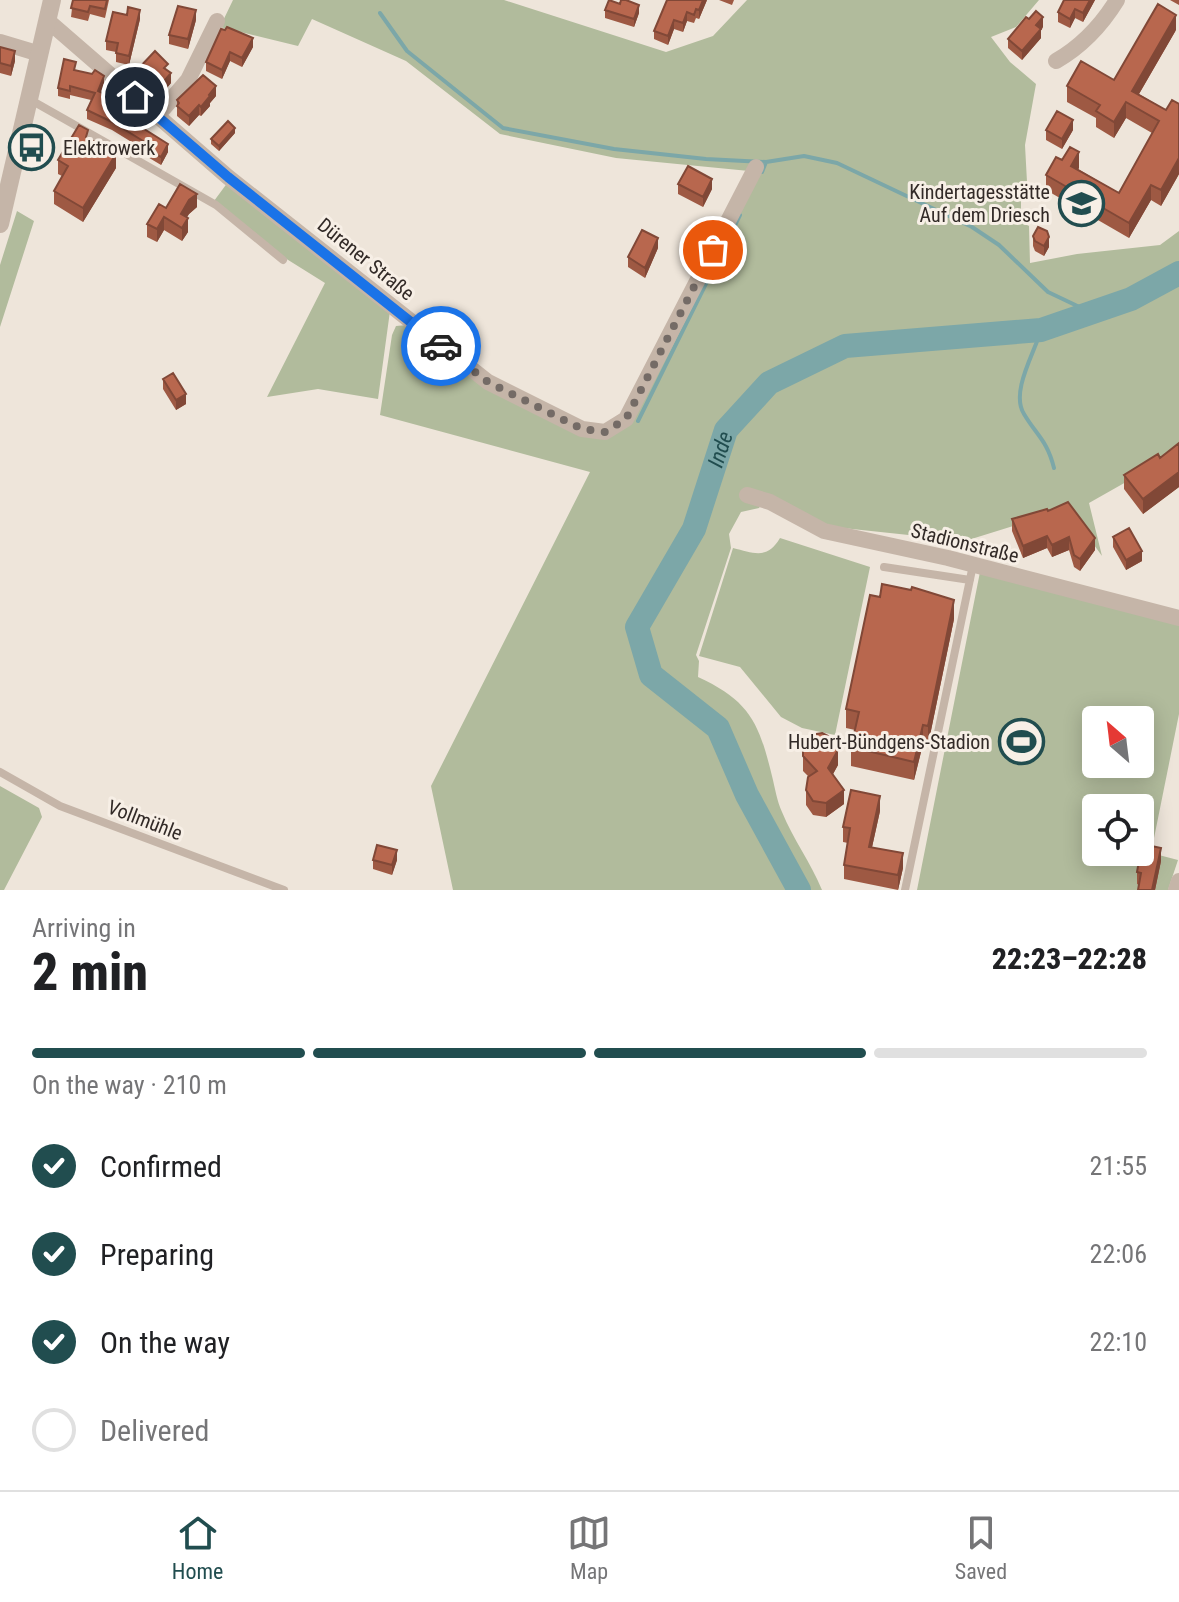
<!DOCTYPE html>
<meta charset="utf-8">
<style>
:root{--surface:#fff;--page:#f6f6f6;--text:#202124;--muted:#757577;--line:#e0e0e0;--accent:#214d4f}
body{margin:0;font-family:"Roboto Condensed",sans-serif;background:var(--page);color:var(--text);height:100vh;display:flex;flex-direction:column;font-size:30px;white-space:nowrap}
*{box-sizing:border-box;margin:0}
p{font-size:26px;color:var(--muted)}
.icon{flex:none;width:44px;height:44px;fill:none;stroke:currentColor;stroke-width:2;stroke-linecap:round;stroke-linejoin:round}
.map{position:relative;height:890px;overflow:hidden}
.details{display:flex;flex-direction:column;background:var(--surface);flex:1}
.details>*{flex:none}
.needle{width:52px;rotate:332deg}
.fabs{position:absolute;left:1082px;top:706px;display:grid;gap:16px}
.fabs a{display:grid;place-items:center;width:72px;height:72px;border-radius:8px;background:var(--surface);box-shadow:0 4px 20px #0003;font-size:40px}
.pin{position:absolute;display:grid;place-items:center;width:68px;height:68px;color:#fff;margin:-34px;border:4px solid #fff;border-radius:50%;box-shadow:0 2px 8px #0007}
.courier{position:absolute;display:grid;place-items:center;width:80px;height:80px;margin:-40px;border:6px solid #1a73e8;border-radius:50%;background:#fff;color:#222;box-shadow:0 2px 10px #0007}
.overview em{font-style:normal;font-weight:800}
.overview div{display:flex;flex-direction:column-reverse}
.overview{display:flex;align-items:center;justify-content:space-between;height:136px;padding:0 32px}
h1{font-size:52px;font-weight:800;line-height:60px}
.bar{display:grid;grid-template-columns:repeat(4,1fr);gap:12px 8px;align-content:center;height:96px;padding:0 32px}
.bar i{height:10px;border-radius:6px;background:var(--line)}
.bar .on{background:var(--accent)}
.bar p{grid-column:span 4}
ol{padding:0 32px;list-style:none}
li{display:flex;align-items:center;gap:24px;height:88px}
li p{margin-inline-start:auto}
li .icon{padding:8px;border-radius:50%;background:var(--accent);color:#fff;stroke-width:4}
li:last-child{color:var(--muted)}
li i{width:44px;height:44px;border:4px solid var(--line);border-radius:50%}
.tabs{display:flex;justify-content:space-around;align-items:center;height:112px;border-top:2px solid var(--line);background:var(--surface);font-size:22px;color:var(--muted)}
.tabs a{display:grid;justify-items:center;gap:4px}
.tabs .on{color:var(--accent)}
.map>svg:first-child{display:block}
.green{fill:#b1bb9c;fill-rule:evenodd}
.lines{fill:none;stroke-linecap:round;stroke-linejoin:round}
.stream{stroke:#7ca7a8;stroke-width:4}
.river{stroke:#7ca7a8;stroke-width:24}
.service{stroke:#c5b5a8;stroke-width:8}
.minor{stroke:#c5b5a8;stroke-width:16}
.tertiary{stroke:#c5b5a8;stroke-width:18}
.wall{fill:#9e5943}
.shaded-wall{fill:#814837}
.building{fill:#b8674e;stroke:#814837;stroke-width:2}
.done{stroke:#746b66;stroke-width:8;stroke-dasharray:0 14.4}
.route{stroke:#1a73e8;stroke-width:10}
.labels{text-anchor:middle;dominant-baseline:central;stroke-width:6;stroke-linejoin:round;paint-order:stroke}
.poi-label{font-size:20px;fill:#322a27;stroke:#f7efe6;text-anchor:end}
.street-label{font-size:20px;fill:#322a27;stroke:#f7efe6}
.water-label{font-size:22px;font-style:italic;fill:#214d4f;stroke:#f7efe6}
</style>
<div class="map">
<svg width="1179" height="890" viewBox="0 0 1179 890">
<rect width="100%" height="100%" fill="#eee5da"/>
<!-- green -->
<path class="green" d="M233,0h271l162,52 47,-16 34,-36h292l-23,27 -25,10 19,25 26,22 -11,61 2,37 -6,14v26l8,4 1,37 47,-9 83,-9 19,-14v221l-90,51 13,53 -34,-47 -103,32 -141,-15 -57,-31 -8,13 -18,4 -12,22 2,14 -35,107 3,6 -1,16c52,24 61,46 74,99 3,12 5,25 10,36 11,27 29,51 40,78h-369l-22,-104 159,-314 -210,-57 12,-80 4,-9 12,-1 174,107 46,-11 121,-250 -133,-13 -116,-24 -94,-73 -94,-42 -14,27 -78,-19z
M228,182l162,129 -12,88 -60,-10 -51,8 58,-114 -40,-25 -71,-57z
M17,211l17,10 -34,106v-62z
M780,538l90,29 -35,168 -33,-7 -21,-11 -41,-50 -41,-11 34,-108c21,5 34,12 47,-10z
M980,572l199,49v93l-28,139 27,7 -10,30h-251zM1096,720h44v44h-44zM1096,808h44v44h-44z
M0,786l39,22 3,9 -38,73h-4z"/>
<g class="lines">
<!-- stream -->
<path class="stream" d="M380,13l27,38 96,77 111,21 92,10 60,3
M762,172l4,-10 38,-6 33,7 135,64 27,18 49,47 42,20
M1041,330c-6,22 -31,62 -17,84 13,22 23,26 30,54
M638,421l102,-206"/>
<!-- river -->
<path class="river" id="s1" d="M799,890l-52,-95 -29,-67 -67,-53 -14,-48 57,-98 32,-99 43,-47 76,-37 196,-16 90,-31 48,-26"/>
<!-- service -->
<path class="service" d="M29,99l187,106 67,55
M884,567l86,13
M0,772l60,34 224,84
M905,890l68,-325"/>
<!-- minor -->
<path class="minor" d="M47,20l181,157 260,205 94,47 23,3 21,-13 130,-252
M0,42l40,12
M1056,61c26,-15 45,-35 61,-61
M157,116l31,-36 29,-59
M747,495l23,7 54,29 124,27 231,60
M1176,890l3,-9"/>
<!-- tertiary -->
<path class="tertiary" d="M0,224l52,-224"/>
</g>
<!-- wall -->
<path class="wall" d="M73,0h36l-4,18 -15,-4 -2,7 -17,-4z
M707,0l-8,19 -3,-1 -2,5 -7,-2 -4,11 -9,-3 -6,16 -14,-6v-8z
M719,0h15l-2,5z
M1064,0h31l-12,22 -8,-4 -5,10 -12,-6v-10z
M1170,0h9v5z
M605,10l34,3 -5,14 -29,-9z
M140,19l-11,46 -13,-3v-10l-10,-2v-9z
M196,20l-8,29 -19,-5v-9z
M1043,27l-2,3v8l-19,22 -14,-12v-9z
M221,29l32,18 -11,20 -12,-6 -8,18 -16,-8v-9z
M1176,30l-37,64 27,16 13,-6v70l-18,32 -10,-6 -22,38 -83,-48v-15l33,-7 -1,1 41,24 33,-60 -26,-15 -12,20 -18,-11v-9l-29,-16v-16l47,-6z
M0,47l15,14 -4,15 -11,-3z
M139,68l29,3 3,12 -11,13 -21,-18z
M76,71l28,13 -3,8 26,21 -2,4 43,35 -7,13 -15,-9v-5l-34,-21 -25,-11v-9l4,-10 -21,-5v4l-12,-3v-8z
M216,96l-6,7v3l-9,10 -2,-1 -10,11 -12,-10v-16z
M1046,130h27l-11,19 -16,-9z
M235,133l-16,18 -8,-7v-5z
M88,138l28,30 -33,54 -29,-18v-13l8,-15 -4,-2v-14z
M678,184l34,5 -9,18 -25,-13z
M197,207l-8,7 -3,4 2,14 -6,9 -18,-11 -7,12 -10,-5v-13l19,-16z
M1033,236l16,11 -5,9 -9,-5 -2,-5z
M658,248l-13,30 -17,-11v-10z
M163,379l23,25 -10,6 -13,-21z
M1179,443v44l-36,27 -19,-25v-14l36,-17z
M1048,511l47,39 -15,21 -6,-4 -5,-17 -17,7 -5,-9 -24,10 -11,-27v-12z
M1113,537l29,24 -16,9 -13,-23z
M954,619l-26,126 -5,-1 -9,36 -63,-14v-19l4,-17 -9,-2v-19z
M803,744l35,21 -5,9 11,30 -18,13 -13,-2 -7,-10v-15l3,-13 -6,-6z
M880,811l-8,36 31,21 -5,22 -54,-11v-14l4,-22 -5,-1v-15z
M373,860h24l-5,15 -19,-6z
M1161,861l-6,29h-17l1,-5 -2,-1v-12z"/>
<!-- shaded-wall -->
<path class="shaded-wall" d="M703,0h4l-8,19v-9z
M1090,0h5l-12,22v-9z
M639,5v8l-5,14v-8z
M1075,9v9l-5,10v-9z
M140,10v9l-11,46v-9z
M196,10v10l-8,29v-10z
M687,12v9l-4,11v-9z
M1176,15v15l-44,76v-15z
M1043,17v10l-2,3v8l-19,22v-9l14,-26z
M674,20v9l-6,16v-9z
M253,38v9l-11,20v-9z
M15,51v10l-4,15v-10z
M230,52v9l-8,18v-9z
M171,73v10l-11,13v-10z
M104,76v8l-6,15v-8z
M216,86v10l-6,7v3l-9,10v-9z
M1126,102v16l-12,20v-16z
M199,105v10l-10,11v-10z
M1073,120v10l-11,19v-10z
M235,128v5l-16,18v-5z
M168,144v8l-7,13v-8z
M1079,152v16l-8,13v-15z
M116,154v14l-33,54v-14z
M1179,158v16l-18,32v-16z
M712,179v10l-9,18v-10z
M1151,185v15l-22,38v-15z
M197,194v13l-8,7 -8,13v-13l8,-14z
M164,217v13l-7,12v-13z
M188,218v14l-6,9v-13z
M1049,237v10l-5,9v-10z
M658,238v10l-13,30v-10z
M186,394v10l-10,6v-10z
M1179,472v15l-36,27v-15z
M1047,536v12l-24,10v-12z
M1069,537v13l-17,7v-12z
M1095,538v12l-15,21v-12z
M1142,551v10l-16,9v-10z
M954,600v19l-26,126v-19z
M923,725v19l-9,36v-18z
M838,750v15l-10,18v-15z
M844,790v14l-18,13v-14z
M880,796v15l-11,50v-14z
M1161,848v13l-6,29h-3z
M397,850v10l-5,15v-10z
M903,853v15l-5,22v-15z"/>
<!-- building -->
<path class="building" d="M73,0h34l-2,9 -15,-3 -2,6 -17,-4z
M609,0l11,4 1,-4h5l13,5 -5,14 -29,-9z
M667,0h36l-4,10 -3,-1 -2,6 -7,-3 -4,11 -9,-3 -6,16 -14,-5z
M1064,0h26l-7,13 -8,-4 -5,10 -12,-7z
M1158,4l18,11 -44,76 34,19 6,-10 7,4v54l-18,32 -10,-5 -22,38 -83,-48 10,-18 6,3 8,-13 9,5 -8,14 48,27 40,-72 -33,-19 -12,20 -18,-11 4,-6 -33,-19 14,-25 33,19z
M178,6l18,4 -8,29 -19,-4z
M128,7l12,3 -11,46 -13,-3 2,-10 -12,-2 7,-29 14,3z
M1036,11l7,6 -7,8 5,4 -19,22 -14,-12 18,-22 3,2z
M227,27l26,11 -11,20 -12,-6 -8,18 -16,-8 15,-33 4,1z
M0,47l15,4 -4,15 -11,-3z
M155,51l13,13 -4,4 7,5 -11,13 -21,-18z
M64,59l12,3 -2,8 18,4 3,-4 9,6 -6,15 29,13 -5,11 46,29 -7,13 -15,-9 2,-4 -36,-22 -25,-12 8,-17 -25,-7v5l-12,-3z
M203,75l13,11 -7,9 1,1 -9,11 -2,-2 -10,11 -12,-10 2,-3 -2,-3z
M1057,111l16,9 -11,19 -16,-9z
M228,121l7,7 -16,18 -8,-7z
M79,125l9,5 -2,7 30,17 -33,54 -29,-17 14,-25 -10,-6z
M688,166l24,13 -9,18 -25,-13z
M180,184l17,10 -8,6 -8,14 7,4 -6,10 -18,-11 -7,12 -10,-5 12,-20 7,4z
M1038,227l9,4 2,6 -5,9 -9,-5 -2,-5z
M642,230l16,8 -13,30 -17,-11z
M173,373l13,21 -10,6 -13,-21z
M1179,443v29l-36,27 -19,-24 34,-21 2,4z
M1068,502l27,36 -15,21 -6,-4 -5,-18 -17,8 -5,-9 -24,10 -11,-27 35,-10 1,2z
M1129,528l13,23 -16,9 -13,-23z
M882,584l29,6 1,-3 42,13 -26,126 -5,-1 -9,37 -63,-15 8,-35 -13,-3 24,-114 10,2z
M822,733l10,5 6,12 -10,18 16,22 -18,13 -13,-2 -7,-11 2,-13 9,-6 -14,-15v-12l8,-9z
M851,790l29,6 -11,51 34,6 -5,22 -54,-10 6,-37 -7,-1z
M1142,844l19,4 -9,42h-14l3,-17 -4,-1z
M377,845l20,5 -5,15 -19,-5z"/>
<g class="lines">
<!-- done -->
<path class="done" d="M441,346l47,36 94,47 23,3 21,-13 87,-169"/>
<!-- route -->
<path class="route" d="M135,97l93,80 213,169"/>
</g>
<!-- icons -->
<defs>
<symbol id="bus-ring" viewBox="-11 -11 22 22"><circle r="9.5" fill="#f7efe6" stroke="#214d4f" stroke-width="1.5"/><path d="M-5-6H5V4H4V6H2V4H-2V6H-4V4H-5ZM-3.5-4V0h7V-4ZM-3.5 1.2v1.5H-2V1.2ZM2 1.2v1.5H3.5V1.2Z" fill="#214d4f"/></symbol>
<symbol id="school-ring" viewBox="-11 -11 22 22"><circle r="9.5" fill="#f7efe6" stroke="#214d4f" stroke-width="1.5"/><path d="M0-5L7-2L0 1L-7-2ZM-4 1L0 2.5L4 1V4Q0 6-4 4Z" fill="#214d4f"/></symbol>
<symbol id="stadium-ring" viewBox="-11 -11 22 22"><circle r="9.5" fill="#f7efe6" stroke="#214d4f" stroke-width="1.5"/><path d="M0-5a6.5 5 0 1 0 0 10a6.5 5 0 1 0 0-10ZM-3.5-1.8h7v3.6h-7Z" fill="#214d4f"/></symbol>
</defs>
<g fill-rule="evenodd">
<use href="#bus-ring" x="6" y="122" width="51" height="51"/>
<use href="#school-ring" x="1056" y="178" width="51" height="51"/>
<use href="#stadium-ring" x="996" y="716" width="51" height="51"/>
</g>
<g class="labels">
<!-- poi labels -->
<g class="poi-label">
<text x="63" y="148" text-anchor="start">Elektrowerk</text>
<text x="1050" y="192">Kindertagesstätte<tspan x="1050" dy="23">Auf dem Driesch</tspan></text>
<text x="990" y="742">Hubert-Bündgens-Stadion</text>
</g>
<!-- street labels -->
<g class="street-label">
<text transform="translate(366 259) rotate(39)">Dürener Straße</text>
<text transform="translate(965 543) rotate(14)">Stadionstraße</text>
<text transform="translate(145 820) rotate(21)">Vollmühle</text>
</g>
<!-- water labels -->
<g class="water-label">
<text stroke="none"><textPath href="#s1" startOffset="514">Inde</textPath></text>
</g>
</g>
</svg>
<div class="fabs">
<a><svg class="needle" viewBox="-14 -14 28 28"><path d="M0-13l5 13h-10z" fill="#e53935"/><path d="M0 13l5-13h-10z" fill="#757577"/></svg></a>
<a><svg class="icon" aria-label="locate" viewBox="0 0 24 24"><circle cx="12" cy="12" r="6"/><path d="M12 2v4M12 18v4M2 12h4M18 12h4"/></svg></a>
</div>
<div class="pin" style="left:713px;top:250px;background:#ea580c"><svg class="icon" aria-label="bag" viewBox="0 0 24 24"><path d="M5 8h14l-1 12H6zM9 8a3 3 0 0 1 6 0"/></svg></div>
<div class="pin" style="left:135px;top:97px;background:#1f2937"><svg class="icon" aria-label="home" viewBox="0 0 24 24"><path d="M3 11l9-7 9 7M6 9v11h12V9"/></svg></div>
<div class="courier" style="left:441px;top:346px"><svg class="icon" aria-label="car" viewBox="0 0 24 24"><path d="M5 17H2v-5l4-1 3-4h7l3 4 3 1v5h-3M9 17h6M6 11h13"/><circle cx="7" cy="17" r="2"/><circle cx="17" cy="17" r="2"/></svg></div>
</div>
<section class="details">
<div class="overview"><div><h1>2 min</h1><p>Arriving in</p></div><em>22:23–22:28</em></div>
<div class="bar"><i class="on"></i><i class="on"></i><i class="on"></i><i></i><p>On the way · 210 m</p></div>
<ol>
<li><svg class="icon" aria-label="check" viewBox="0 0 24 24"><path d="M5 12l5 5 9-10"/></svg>Confirmed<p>21:55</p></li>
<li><svg class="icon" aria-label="check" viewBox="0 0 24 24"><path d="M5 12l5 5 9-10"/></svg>Preparing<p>22:06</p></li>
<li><svg class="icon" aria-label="check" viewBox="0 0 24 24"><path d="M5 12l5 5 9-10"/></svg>On the way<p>22:10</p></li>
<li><i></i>Delivered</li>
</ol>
</section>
<nav class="tabs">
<a class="on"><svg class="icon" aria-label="home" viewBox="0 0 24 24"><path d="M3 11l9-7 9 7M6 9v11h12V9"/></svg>Home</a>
<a><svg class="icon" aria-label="map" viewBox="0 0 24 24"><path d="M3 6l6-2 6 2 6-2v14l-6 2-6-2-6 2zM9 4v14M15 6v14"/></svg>Map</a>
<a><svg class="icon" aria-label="saved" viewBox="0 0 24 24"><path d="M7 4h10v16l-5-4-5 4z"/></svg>Saved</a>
</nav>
